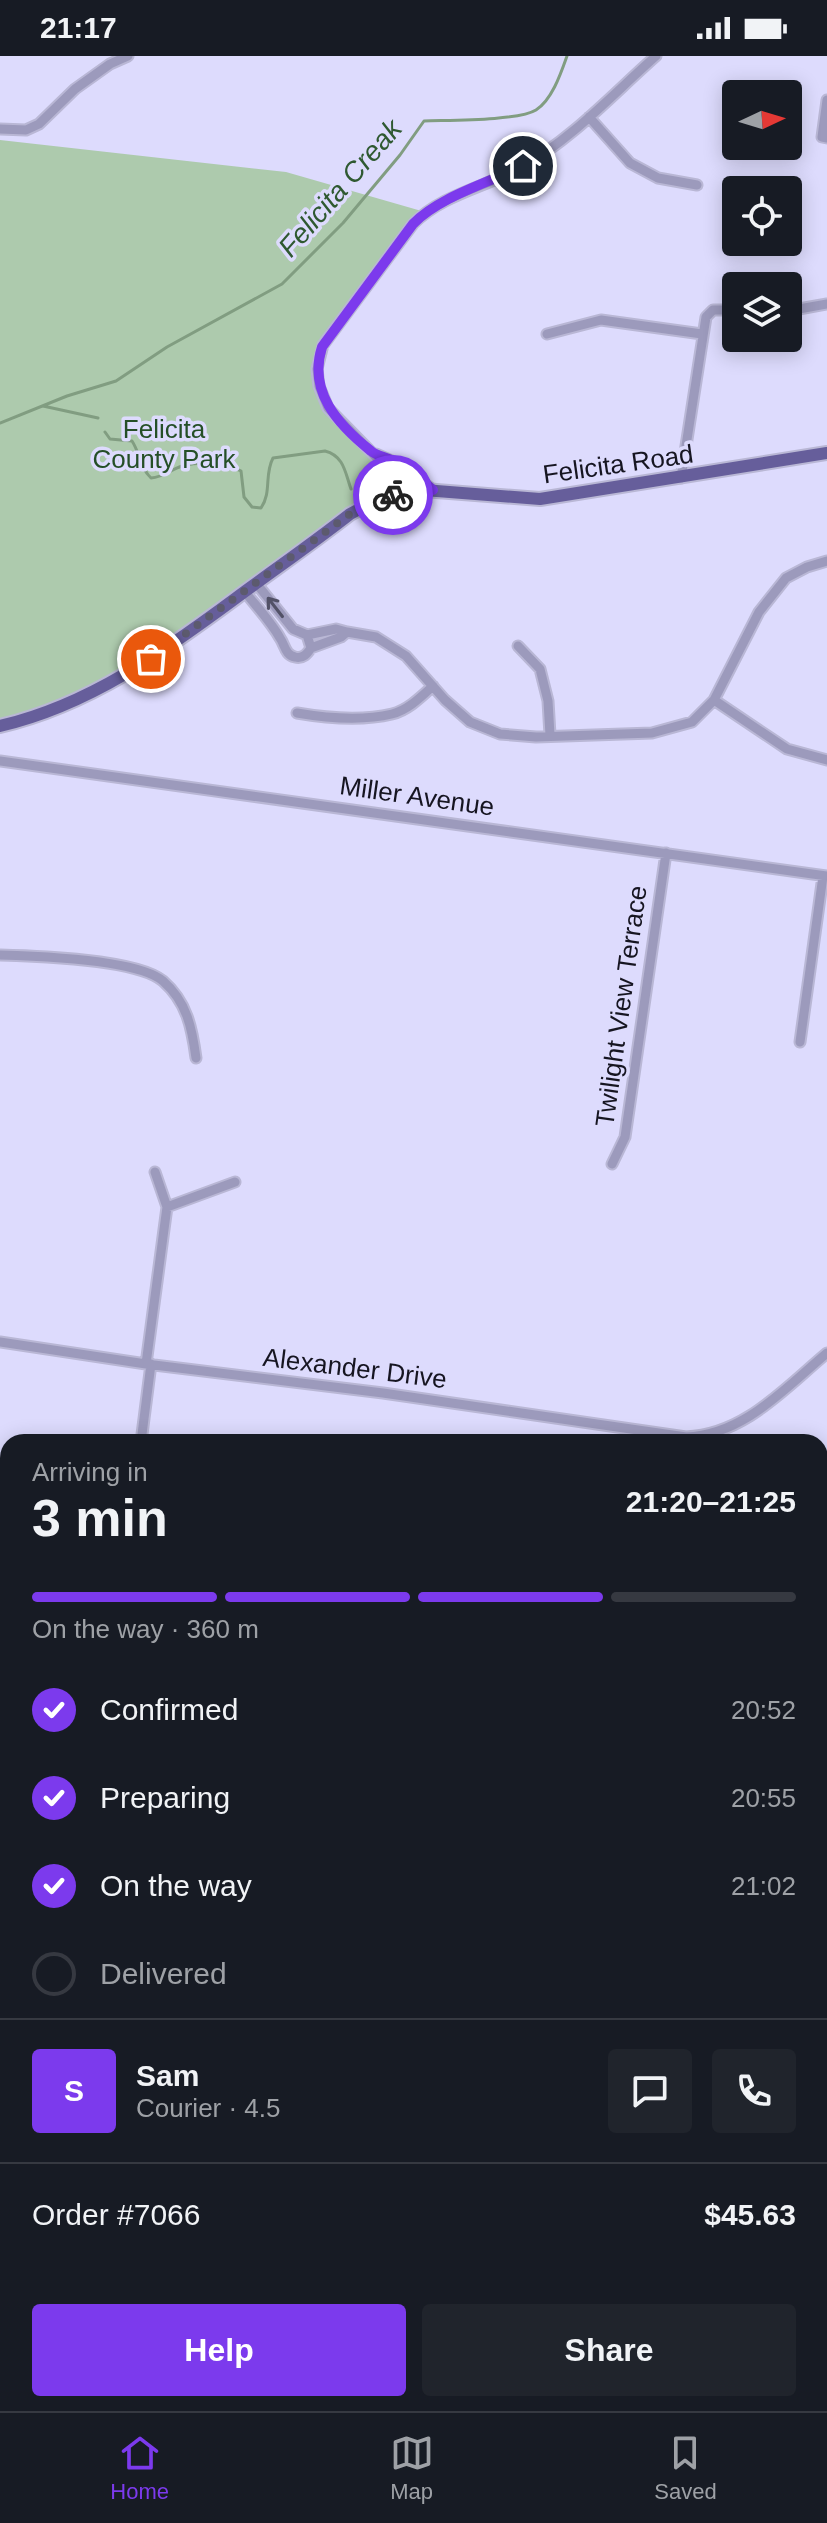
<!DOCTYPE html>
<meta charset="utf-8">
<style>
:root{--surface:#171b24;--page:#20242c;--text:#f1f3f6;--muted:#9ea1a6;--line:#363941;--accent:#7c3aed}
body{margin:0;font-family:Helvetica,sans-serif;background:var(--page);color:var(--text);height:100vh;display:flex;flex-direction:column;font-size:30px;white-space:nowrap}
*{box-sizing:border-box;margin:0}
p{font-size:26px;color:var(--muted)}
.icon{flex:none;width:44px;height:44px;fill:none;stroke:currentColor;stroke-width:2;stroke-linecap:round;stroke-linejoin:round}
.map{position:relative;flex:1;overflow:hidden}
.details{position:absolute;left:0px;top:1378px;width:828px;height:978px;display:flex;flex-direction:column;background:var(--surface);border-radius:24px 24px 0 0;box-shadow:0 4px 20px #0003}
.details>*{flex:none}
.needle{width:52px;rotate:86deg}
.tools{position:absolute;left:722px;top:24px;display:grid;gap:16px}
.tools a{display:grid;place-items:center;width:80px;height:80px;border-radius:8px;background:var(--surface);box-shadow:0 4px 20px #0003;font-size:40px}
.pin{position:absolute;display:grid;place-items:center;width:68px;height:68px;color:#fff;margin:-34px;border:4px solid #fff;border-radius:50%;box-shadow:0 2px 8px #0007}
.courier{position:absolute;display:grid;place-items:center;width:80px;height:80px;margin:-40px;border:6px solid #7c3aed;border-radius:50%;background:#fff;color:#222;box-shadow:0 2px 10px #0007}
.headline em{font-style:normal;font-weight:800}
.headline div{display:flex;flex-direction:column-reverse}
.headline{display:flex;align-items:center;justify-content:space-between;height:136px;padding:0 32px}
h1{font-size:52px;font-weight:800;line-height:60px}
.bar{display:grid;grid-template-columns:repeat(4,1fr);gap:12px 8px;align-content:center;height:96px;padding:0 32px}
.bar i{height:10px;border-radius:6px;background:var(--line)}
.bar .selected{background:var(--accent)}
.bar p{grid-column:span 4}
.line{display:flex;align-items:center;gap:20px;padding:0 32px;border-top:2px solid var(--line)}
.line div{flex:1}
.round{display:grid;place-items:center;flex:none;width:84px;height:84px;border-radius:8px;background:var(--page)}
ol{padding:0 32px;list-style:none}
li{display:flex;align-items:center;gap:24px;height:88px}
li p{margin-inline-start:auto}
li .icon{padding:8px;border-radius:50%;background:var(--accent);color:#fff;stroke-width:4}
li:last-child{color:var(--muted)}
li i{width:44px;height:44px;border:4px solid var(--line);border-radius:50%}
.primary-button{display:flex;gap:16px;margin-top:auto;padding:16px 32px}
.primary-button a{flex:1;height:92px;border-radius:8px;background:var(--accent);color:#fff;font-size:32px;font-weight:800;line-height:92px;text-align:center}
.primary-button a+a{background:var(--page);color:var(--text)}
.status{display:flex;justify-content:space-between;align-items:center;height:56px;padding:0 40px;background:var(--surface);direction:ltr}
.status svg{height:22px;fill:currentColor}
.tabs{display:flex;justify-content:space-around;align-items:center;height:112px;border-top:2px solid var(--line);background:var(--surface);font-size:22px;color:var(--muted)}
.tabs a{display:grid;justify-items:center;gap:4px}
.tabs .selected{color:var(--accent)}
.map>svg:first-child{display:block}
.green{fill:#adcaad}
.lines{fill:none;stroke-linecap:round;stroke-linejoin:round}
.stream{stroke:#819d81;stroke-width:3}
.minor-casing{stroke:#b9b7d5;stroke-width:13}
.major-casing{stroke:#b9b7d5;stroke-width:16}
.highway-casing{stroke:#b9b7d5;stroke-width:18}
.minor{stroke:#9c9abc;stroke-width:9}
.major{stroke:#665e9b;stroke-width:12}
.highway{stroke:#53488e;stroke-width:14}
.oneway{stroke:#525167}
.done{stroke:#5c5a6e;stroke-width:8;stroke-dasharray:0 14.4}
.route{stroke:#7c3aed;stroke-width:10}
.labels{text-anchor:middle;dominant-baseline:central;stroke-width:7;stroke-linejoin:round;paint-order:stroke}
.park-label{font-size:26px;fill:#254f27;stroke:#dddbfd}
.street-label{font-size:26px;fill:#161521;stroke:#dddbfd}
.water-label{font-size:28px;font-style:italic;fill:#2f5931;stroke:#dddbfd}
</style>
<div class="status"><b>21:17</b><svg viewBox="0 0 49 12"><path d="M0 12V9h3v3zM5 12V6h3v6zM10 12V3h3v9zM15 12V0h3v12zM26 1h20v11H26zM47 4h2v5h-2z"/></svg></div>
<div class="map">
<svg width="827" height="2355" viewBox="0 0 827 2355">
<rect width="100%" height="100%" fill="#dddbfd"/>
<!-- green -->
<path class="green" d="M0,84l286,32 139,40 -97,126 -10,23 4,35 51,57 24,41 -17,4 -251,175 -129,53z"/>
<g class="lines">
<!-- stream -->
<path class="stream" d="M43,350l55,12
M0,367l67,-27 49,-15 51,-34 115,-63 61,-61 57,-68 24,-34c24,-1 94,0 112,-11 16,-10 25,-37 31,-54
M105,376l5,7 22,2c8,12 8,27 19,37 13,-1 19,-8 31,-12 18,-5 43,-4 59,5l3,26 8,10 9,1c11,-16 3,-33 12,-50l52,-7c19,5 20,21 26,38"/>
<defs>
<path id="minor" d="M827,44l-5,37 5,1
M589,61l41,46 28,15 39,7
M0,73l26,1 13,-6 36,-35 35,-25 18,-8
M788,255l39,-7
M547,278l54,-14 101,14
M376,398l22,10 35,26
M681,422l25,-161 7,-7h23
M397,438l-16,-32 -53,-54 -9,-22 -2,-17 6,-24 90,-121c30,-30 73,-37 109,-57 50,-28 91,-73 134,-111
M245,536c12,15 26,30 35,46 5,7 5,17 15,19 8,2 12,-3 16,-9l-4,-13 -14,-6 -37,-46
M347,576l29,5 30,19 39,44 25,22 30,12 36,3 116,-4 40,-11 22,-22 45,-88 27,-34 21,-11 20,-6
M307,579l29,-6 11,3 -6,5 -30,11
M518,590l22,23 8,32 2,34
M714,644l73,49 40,11
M297,657c29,5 66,8 95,1 16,-4 29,-17 41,-28
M0,705l827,115
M0,899c36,1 137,4 163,26 24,21 29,47 33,77
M800,986l23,-166
M612,1108l13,-27 41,-284
M167,1151l68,-25
M0,1286l146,22 237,29 303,44c58,-2 99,-49 141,-84
M146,1308l21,-157 -12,-35
M141,1386l10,-78
M820,1753l7,-2
M820,2038l7,-2
M0,2163l8,3
M820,2167l7,-1
M820,2276l7,-4
M0,2308h8
M240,2348l29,7
M668,2355l14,-7
M817,2355l7,-13 3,-26"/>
<path id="major" d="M0,670c90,-21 163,-74 236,-128 38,-28 77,-55 114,-84l30,-16 44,-8 116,9 287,-46"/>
<path id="highway" d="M820,1430l7,-7
M820,1453l7,-7
M820,1485l7,-7
M820,1517l7,-6
M0,2034l8,-4
M0,2049l8,-4
M0,2069l8,-4
M820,2088l7,-7
M0,2098l8,-4
M820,2113l7,-1
M0,2222h8
M0,2260h8"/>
</defs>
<!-- minor casing -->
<use href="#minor" class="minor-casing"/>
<!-- major casing -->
<use href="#major" class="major-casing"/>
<!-- highway casing -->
<use href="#highway" class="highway-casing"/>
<!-- minor -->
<use href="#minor" class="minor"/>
<!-- major -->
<use href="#major" class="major"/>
<!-- highway -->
<use href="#highway" class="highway"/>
</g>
<!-- one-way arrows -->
<defs><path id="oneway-shaft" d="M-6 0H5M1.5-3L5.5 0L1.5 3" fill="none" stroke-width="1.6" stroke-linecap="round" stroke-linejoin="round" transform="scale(2)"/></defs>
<use class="oneway" href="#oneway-shaft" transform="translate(275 551) rotate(-128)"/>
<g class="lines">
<!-- done -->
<path class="done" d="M151,603l199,-145 14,-9 29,-10"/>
<!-- route -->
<path class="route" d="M393,439l40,-5c-12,-11 -25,-22 -40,-29 -7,-4 -16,-5 -22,-10 -34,-27 -63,-60 -49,-104l91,-123c26,-27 75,-41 110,-58"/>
</g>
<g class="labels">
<!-- park labels -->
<g class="park-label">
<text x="164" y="373">Felicita<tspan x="164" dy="30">County Park</tspan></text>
</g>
<!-- street labels -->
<g class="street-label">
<text transform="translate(618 408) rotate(-8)">Felicita Road</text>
<text transform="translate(417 740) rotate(8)">Miller Avenue</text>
<text transform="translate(621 950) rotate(-82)">Twilight View Terrace</text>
<text transform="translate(355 1312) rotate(7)">Alexander Drive</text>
</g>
<!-- water labels -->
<g class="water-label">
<text transform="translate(340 132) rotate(-49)">Felicita Creak</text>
</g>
</g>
</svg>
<div class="tools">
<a><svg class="needle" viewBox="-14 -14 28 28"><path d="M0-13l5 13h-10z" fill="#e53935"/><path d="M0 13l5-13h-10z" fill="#9ea1a6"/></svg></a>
<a><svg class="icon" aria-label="locate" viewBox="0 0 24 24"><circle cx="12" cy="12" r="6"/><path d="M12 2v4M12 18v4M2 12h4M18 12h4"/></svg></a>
<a><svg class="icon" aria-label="layers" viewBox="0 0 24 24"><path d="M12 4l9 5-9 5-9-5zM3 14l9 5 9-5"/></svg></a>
</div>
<div class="pin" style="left:151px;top:603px;background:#ea580c"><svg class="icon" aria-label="bag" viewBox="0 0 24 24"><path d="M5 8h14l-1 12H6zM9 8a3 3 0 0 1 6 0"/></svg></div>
<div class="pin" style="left:523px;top:110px;background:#1f2937"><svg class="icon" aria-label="home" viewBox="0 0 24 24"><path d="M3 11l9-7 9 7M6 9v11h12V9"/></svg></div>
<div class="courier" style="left:393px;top:439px"><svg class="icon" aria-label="bike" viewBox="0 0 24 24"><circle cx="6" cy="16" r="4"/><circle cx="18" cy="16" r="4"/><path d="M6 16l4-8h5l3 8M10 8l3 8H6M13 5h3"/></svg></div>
<section class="details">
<div class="headline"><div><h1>3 min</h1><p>Arriving in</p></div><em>21:20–21:25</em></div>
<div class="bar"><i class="selected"></i><i class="selected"></i><i class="selected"></i><i></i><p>On the way · 360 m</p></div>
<ol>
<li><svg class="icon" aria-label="check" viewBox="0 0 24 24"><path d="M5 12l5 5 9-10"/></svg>Confirmed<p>20:52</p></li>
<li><svg class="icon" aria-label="check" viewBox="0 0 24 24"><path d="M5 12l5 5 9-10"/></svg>Preparing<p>20:55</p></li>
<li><svg class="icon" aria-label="check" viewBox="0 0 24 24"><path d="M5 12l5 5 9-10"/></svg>On the way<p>21:02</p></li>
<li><i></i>Delivered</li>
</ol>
<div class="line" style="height:144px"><b class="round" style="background:var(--accent);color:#fff">S</b><div><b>Sam</b><p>Courier · 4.5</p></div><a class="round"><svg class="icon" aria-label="chat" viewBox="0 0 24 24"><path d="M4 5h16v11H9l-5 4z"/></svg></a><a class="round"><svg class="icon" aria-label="phone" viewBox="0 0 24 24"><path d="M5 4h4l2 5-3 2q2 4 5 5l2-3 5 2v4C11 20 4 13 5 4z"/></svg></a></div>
<div class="line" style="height:104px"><div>Order #7066</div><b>$45.63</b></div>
<div class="primary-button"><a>Help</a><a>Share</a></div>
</section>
</div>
<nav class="tabs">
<a class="selected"><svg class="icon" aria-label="home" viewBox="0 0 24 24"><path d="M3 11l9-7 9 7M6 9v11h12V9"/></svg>Home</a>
<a><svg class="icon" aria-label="map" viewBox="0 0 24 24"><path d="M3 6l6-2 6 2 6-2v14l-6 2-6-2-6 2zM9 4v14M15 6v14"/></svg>Map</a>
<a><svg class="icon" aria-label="saved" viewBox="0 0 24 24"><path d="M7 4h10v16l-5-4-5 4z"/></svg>Saved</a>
</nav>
